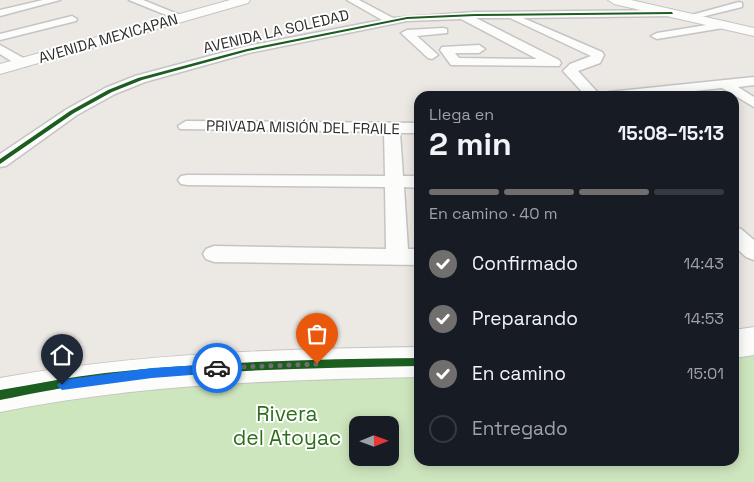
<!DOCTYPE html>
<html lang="es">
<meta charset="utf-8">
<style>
:root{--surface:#171b24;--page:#20242c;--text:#f1f3f6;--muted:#9ea1a6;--line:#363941;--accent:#706f6e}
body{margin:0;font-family:"Space Grotesk",sans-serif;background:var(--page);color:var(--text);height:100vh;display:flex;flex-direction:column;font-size:19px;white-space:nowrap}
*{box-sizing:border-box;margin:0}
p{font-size:16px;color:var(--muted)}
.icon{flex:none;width:28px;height:28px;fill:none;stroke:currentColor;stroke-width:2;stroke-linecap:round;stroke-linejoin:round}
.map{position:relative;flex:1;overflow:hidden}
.sheet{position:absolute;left:414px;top:91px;width:325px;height:375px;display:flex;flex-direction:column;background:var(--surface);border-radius:15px;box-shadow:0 2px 12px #0003}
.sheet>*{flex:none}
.needle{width:32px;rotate:89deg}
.controls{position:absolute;left:349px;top:416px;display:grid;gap:10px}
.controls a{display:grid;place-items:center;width:50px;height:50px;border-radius:10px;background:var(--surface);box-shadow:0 2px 12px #0003;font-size:25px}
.pin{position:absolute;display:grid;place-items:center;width:42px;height:42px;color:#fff;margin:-51px -21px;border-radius:50% 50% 50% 0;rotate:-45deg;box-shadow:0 0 5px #0007}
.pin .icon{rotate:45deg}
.courier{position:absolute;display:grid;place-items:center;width:50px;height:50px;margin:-25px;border:4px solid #1a73e8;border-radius:50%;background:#fff;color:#222;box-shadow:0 1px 6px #0007}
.head em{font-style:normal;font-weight:700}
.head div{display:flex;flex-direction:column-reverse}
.head{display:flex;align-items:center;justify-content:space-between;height:85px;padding:0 15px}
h1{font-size:32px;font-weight:700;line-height:38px}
.bar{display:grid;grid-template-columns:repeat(4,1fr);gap:8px 5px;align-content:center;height:60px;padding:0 15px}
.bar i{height:6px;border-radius:4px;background:var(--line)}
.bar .current{background:var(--accent)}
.bar p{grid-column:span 4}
ol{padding:0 15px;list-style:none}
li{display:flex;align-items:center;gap:15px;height:55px}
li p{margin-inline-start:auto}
li .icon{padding:5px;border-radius:50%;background:var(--accent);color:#fff;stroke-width:4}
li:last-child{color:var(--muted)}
li i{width:28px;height:28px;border:2px solid var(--line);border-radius:50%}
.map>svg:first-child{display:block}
.green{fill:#cee6be;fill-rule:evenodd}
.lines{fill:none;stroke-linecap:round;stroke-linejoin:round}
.street-casing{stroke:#c5c4c5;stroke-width:3}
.secondary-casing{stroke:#c5c4c5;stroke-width:2}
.street{fill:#fcfcfb;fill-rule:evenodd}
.secondary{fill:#fcfcfb;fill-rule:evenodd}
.cycleway-casing{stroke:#fff;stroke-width:3}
.cycleway{fill:#1b5e20;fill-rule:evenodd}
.route{fill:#1a73e8}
.done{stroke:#706f6e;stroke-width:5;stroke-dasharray:0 9}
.labels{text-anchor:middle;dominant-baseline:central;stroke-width:4;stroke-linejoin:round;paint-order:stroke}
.far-street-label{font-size:15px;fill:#2e2e2e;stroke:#fff}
.near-park-label{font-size:21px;fill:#2c6e1b;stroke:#fff}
</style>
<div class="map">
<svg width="754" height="482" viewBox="0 0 754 482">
<rect width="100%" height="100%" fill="#ece8e4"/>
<!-- green -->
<path class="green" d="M754,337v145h-754v-81l419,-36v96h315v-122zM358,425h32v33h-32z"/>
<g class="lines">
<defs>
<path id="street" d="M43,0h17l-60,16v-6z
M129,0h14l42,17 -1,2h-8z
M347,0h12l34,18 82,-6 197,-2 5,3 -5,3 -149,2 79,34 2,3 -4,8 -22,8 23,25h-15l-23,-25 7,-7 21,-8 -81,-38h-34l83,42 2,3 -2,3 -108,-1 -11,-15 2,-3 37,-2 6,4 -6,4h-24l4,5 78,1 -76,-40 -54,2 -158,32 -104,29 -30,12 -38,21 -71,51 -6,1v-13l67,-45 38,-21 30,-12 112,-30 135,-26z
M739,2l3,1v4l-53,13 -5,-3z
M72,16l5,3 -1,2 -76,19v-6z
M725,22l4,1v4l-72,12 -6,-3 6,-3z
M443,28l4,1v4l-30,3 21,19 -6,4 -4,-1 -27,-25 6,-3z
M0,45l27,15 2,3 -2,3h-8l-19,-12z
M754,77v8l-16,2 16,10v10l-32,-19 -75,8h-45l7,-4z
M186,121l233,2v10h-19l3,43h16v12l-15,-1 4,62h11v16l-205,-3 -8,-3 -3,-5 3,-5 8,-3 172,3 -1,-62 -198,-2 -6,-1 -3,-4 3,-4 6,-1 198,1 -1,-44 -204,-3 -2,-3z
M734,227l7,2 13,11v20l-8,-3 -12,-11z"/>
<path id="secondary" d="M230,0h20l-2,3 -248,71v-10z
M608,0h23l123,28v8l-140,-32z
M754,327v28l-20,3v-28z
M419,347v30c-141,3 -280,7 -419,35v-34c139,-25 278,-29 419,-31z"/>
</defs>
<!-- street casing -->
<use href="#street" class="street-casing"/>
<!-- secondary casing -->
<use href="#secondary" class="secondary-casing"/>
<!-- street -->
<use href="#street" class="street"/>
<!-- secondary -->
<use href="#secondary" class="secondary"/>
<defs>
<path id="cycleway" d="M672,12l1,2 -198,2 -68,3 -159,32 -106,29 -30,12 -38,21 -74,51v-5l70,-48 38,-21 30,-12 109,-29 160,-32 68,-3z
M419,358v8c-105,2 -210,4 -314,16 -36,4 -70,11 -105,18v-10c35,-6 70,-13 105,-17 104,-11 209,-14 314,-15z"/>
</defs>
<!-- cycleway casing -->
<use href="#cycleway" class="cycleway-casing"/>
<!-- cycleway -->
<use href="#cycleway" class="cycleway"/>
</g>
<!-- route -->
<path class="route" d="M217,364l6,4 -6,5 -65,5 -90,12 -5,-5 5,-5 90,-12z"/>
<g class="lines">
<!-- done -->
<path class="done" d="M217,368l100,-4"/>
</g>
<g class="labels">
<!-- far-street labels -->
<g class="far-street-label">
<text transform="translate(276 31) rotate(-13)">AVENIDA LA SOLEDAD</text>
<text transform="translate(108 38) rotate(-16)">AVENIDA MEXICAPAN</text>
<text transform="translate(303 127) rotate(1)">PRIVADA MISIÓN DEL FRAILE</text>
</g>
<!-- near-park labels -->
<g class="near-park-label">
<text x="287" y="413">Rivera<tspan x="287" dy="24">del Atoyac</tspan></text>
</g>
</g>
</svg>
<div class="controls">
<a><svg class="needle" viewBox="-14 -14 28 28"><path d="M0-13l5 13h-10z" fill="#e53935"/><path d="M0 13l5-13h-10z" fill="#9ea1a6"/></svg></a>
</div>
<div class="pin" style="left:317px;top:364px;background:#ea580c"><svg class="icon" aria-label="bag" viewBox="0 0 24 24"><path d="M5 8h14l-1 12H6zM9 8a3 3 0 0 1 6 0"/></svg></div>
<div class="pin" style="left:62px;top:385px;background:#1f2937"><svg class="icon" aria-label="home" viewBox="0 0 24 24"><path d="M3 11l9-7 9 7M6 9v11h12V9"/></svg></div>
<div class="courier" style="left:217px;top:368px"><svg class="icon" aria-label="car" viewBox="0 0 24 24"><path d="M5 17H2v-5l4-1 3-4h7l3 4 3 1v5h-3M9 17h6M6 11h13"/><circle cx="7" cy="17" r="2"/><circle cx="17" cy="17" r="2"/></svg></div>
<section class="sheet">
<div class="head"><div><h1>2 min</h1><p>Llega en</p></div><em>15:08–15:13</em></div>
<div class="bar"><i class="current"></i><i class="current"></i><i class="current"></i><i></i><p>En camino · 40 m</p></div>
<ol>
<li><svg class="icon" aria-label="check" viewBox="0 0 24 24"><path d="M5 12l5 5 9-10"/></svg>Confirmado<p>14:43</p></li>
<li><svg class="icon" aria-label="check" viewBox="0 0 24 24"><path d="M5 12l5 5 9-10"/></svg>Preparando<p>14:53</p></li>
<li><svg class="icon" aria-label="check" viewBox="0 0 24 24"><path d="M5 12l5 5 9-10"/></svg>En camino<p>15:01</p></li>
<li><i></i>Entregado</li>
</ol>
</section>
</div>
